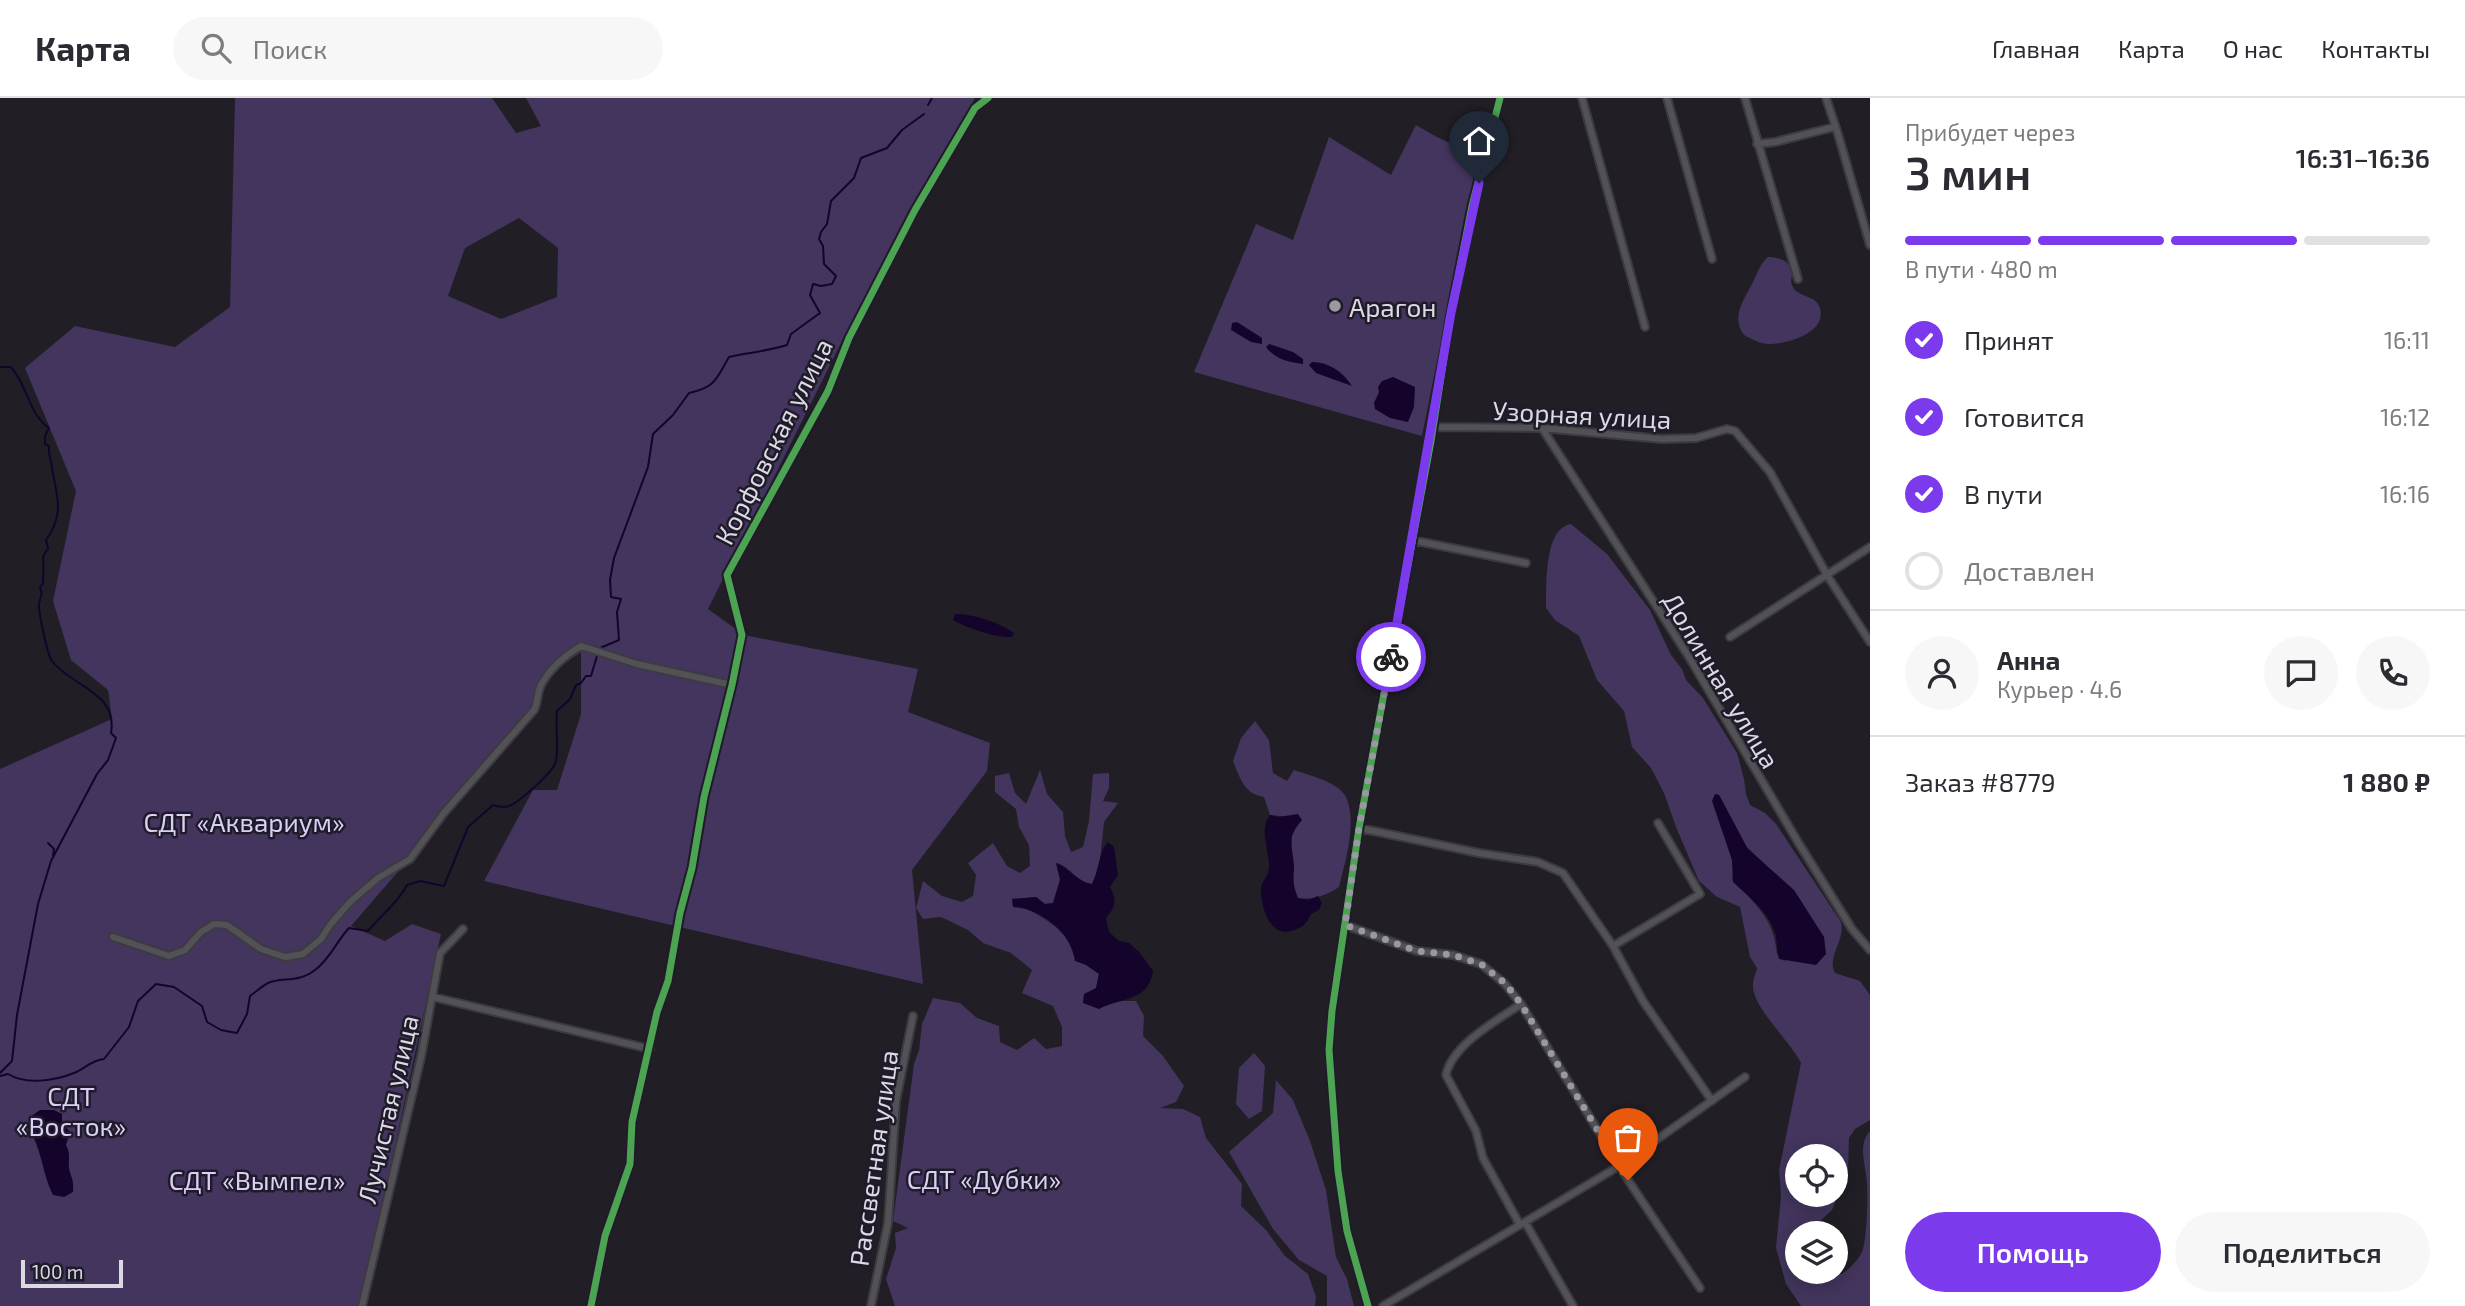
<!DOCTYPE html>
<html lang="ru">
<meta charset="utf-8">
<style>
:root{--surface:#fff;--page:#f7f7f7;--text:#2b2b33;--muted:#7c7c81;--line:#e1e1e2;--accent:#7c3aed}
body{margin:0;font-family:"Exo 2",sans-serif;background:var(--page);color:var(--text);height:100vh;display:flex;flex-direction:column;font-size:26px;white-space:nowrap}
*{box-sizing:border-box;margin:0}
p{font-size:23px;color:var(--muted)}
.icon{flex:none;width:38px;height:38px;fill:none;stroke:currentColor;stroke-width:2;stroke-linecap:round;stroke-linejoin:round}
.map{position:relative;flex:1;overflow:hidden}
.drawer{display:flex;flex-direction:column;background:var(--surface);width:595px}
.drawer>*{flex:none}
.buttons{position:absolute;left:1785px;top:1046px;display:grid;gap:14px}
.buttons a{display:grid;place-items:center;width:63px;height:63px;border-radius:50%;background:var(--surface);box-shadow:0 4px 18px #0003;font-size:35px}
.scale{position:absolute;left:21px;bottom:18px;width:102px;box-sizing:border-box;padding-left:7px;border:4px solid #dbd9e2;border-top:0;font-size:19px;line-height:24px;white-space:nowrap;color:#dbd9e2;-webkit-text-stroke:5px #201b2a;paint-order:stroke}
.pin{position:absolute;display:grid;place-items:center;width:60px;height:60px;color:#fff;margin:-72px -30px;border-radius:50% 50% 50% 0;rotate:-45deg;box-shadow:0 0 7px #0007}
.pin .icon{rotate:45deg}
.courier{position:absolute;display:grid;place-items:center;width:70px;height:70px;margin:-35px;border:5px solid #7c3aed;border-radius:50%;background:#fff;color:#222;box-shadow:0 2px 9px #0007}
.head em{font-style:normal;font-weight:600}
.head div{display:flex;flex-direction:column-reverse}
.head{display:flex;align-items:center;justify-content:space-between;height:119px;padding:0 35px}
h1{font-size:46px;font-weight:600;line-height:52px}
.bar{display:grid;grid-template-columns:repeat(4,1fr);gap:10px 7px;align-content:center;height:84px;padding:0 35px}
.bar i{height:9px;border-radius:5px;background:var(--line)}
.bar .on{background:var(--accent)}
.bar p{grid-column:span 4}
.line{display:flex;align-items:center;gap:18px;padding:0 35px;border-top:2px solid var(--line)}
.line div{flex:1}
.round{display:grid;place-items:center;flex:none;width:74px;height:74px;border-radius:37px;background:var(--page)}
ol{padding:0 35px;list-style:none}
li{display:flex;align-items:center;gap:21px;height:77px}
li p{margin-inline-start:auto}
li .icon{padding:7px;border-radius:50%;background:var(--accent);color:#fff;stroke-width:4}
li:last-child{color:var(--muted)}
li i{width:38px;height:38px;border:4px solid var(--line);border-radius:50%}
.button{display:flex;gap:14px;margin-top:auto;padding:14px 35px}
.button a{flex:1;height:80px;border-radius:42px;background:var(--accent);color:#fff;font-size:28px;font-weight:600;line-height:80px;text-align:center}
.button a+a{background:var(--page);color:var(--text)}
header{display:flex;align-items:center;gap:42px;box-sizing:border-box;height:98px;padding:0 35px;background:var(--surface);border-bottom:2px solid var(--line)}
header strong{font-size:33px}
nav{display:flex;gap:38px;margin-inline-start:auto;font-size:24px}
.search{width:490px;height:63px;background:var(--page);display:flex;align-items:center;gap:18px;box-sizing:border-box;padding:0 24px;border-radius:38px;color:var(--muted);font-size:26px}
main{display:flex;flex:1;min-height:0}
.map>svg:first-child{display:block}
.green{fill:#43355d;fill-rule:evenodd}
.water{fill:#14042b}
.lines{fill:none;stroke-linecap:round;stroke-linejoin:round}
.stream{stroke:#14042b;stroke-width:2}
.street-casing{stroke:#3d3b41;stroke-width:10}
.street{stroke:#525156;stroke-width:6}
.cycleway-casing{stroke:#201b2a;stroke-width:11}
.cycleway{stroke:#4ca352;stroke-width:7}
.done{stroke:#9a98a0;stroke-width:7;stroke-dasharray:0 12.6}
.route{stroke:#7c3aed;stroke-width:9}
.poi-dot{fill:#9a98a0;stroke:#201b2a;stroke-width:2.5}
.labels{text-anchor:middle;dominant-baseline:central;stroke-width:5;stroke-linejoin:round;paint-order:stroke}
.poi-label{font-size:26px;fill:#dbd9e2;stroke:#201b2a;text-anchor:start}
.street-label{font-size:26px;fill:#dbd9e2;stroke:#201b2a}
.park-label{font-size:26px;fill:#dacff5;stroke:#201b2a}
</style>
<header>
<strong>Карта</strong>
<div class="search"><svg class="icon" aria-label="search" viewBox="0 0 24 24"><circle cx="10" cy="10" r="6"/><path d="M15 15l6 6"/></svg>Поиск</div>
<nav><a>Главная</a><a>Карта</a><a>О нас</a><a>Контакты</a></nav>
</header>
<main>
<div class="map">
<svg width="1870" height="1208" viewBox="0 0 1870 1208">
<rect width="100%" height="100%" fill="#211e26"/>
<!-- green -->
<path class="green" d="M235,0h257l24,35 25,-7 -15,-28h449l-131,239 -136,272 36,26 174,34 -10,43 82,31 -3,28 -75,99 11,114 -439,-103 49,-91h24l24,-76v-62l-29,20 -20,45 -181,209 34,15 27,-17 29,10 -81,372h-360v-537l112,-50 -4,-29 -37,-30 -18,-59 23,-110 -51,-123 50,-42 100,21 55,-40zM519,120l39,30 -1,49 -56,22 -53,-23 17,-48z
M1416,27l21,12 41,19 -56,280 -228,-64 62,-148 37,16 36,-103 62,38z
M1768,159c11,0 24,4 24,17 0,6 -2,5 0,11 4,13 24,9 28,23 7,25 -33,36 -51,36 -8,0 -18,-5 -25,-9 -14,-18 1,-37 9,-53 5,-10 7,-18 15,-25z
M1571,426l36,30 43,56 21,45 11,14 4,11 17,18 34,55 7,26 2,15 4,11 15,8 11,11 65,98c5,18 -15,35 -6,51l25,8 10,14v125l-15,9 -6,9 -1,35 -16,37 -13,12 -9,12h-13v38l45,2c8,-6 18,-15 21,-25 4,-14 5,-51 4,-66 -1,-17 -10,-38 3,-52v175h-69l-15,-22 -10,-36 5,-52 -2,-26 22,-107c-11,-22 -50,-57 -48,-79 0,-5 3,-11 4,-16l-7,-11 -10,-50 -23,-10 -18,-16 -23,-54 -12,-34 -13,-25 -19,-21 -8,-36 -27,-31 -18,-44 -24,-16 -9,-12c1,-22 -3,-79 25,-84zM1719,697l28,52 19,19 19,96 -8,-8c-3,-36 -22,-50 -45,-75l2,-8zM1797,1059h39v38h-39z
M1255,623l14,19 4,33 14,8 7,-11c14,5 41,11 50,24 15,22 1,69 -5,93 -14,9 -25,13 -42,11 -8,-26 -4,-54 -6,-81l-21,-2 -6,-18c-20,-3 -24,-19 -31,-36l8,-23z
M1040,672l7,24 16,18 2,24 6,16 12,-5 6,-26 4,-47 16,-1v15l-6,13 15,2 -14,19 -5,48 -7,14c-15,-2 -21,-16 -35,-21l3,17 -7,23 -8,1 -9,-7 -24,2c16,12 36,19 50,34 15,15 18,27 37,41l-3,14 3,21 14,-8h23l8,15 -1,20 20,20 21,30 -8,16 -16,6 23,1 17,8 6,21 36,46 -1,22 25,24 19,26 23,18 8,23 -1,9h-420l-9,-27 10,-31 -1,-15 13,-5 -15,-7 21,-157 5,-14 3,-26 11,-26 27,5 17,15 22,8 1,16 17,8 17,-12 12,11 16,-3v-19l-9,-21 -31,-13 10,-23 -21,-17 -28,-10 -15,-13 -27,-13 -18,2 -7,-11 7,-27 19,15 20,6 11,-6 3,-21 -8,-12 25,-20 14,23 13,7 10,-7 -1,-21 -10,-18 -3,-18 -21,-17v-16l14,-3 6,20 11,11z
M1254,955l11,13 -3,45 -13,8 -13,-15 3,-36z
M1276,982l17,20 17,41 16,49 10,67 11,22 7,27h-27v-30l-28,-16 -26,-31 -44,-77 44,-39z"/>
<!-- water -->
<path class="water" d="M1237,224l25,16v6l-11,-2 -20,-12 1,-7z
M1269,246l24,8 10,7v5c-15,-2 -28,-5 -37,-17z
M1312,264c17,0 31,10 40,24l-36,-13 -7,-8z
M1393,279l22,10 -1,20 -6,15 -18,-4 -15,-9 -1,-6 5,-11 -1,-5 4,-6z
M955,516c18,0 44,8 59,19l-2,4c-16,1 -45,-9 -59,-17z
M1715,696l4,1 28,53 47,42 30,47 2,17 -10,11 -37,-6c-2,-7 -2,-15 -3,-23 -5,-22 -27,-39 -43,-54l-1,-22 -20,-59z
M1298,716l4,6c-18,21 -8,26 -8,49 -1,13 -1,16 4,29l11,2 9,-4 4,7 -3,7 -8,4c-4,10 -9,14 -20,17 -22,6 -31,-27 -30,-43 1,-7 8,-13 8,-20 1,-18 -11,-37 1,-53l9,2z
M1108,744l6,5 4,28 -8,12c7,13 6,20 -4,31l3,14 10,9 10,2 11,10 13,18c-4,31 -34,27 -54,38l-16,-6 1,-9 12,-6 3,-14 -13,-9 -11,-4c-4,-29 -34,-52 -62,-54l-1,-8 24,-2 9,7 8,-1 7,-23 -4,-17c14,5 21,19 36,21 7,-14 7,-33 16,-42z
M40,1012h14l8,4v9l8,9 -4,13c5,9 2,14 3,23 2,11 5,10 4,24l-9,5 -11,-2c-11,-22 -11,-47 -25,-67l2,-11z"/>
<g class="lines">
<!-- stream -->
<path class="stream" d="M928,7l4,-7
M0,269h11c17,19 17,46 38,61l-4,8v8l4,2c-1,7 2,14 3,22 5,30 13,45 -6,72l2,8 -5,9c1,6 0,19 0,26l-3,5c3,7 1,8 -1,15 -1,7 8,51 13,58 20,26 66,31 59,72l5,5 -8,22 -11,14 -46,87 -13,43 -21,111 -5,46 -12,12
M600,550l19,-8 -2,-28 4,-13 -10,-2 -1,-17 4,-22 34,-91 5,-33 20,-19 16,-22c27,-6 27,-14 40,-36 19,-4 38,-6 58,-12l4,-11 29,-21 -10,-18 3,-11 8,2 11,-2 4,-8 -12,-12 -1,-18 -4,-7 2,-7 6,-8 4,-23 23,-23 7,-20 26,-10 15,-18 22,-16
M48,745l6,6 -1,7
M0,978l8,-2c18,11 46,7 66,-1 11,-4 17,-13 30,-14l25,-32 9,-26 18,-17 18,3 28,19 5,16 14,8 16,3 10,-19 3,-18c6,-4 12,-10 18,-13 14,-6 31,0 47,-13 15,-11 21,-28 34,-42l19,3c13,-16 30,-28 39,-46l13,-4 24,5 24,-59 25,-22c6,2 10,3 16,1 10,-4 45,-34 47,-45 3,-16 -1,-34 1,-50l13,-12 6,-14 5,-2 5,-7h5l6,-20"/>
<defs>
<path id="street" d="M1582,0l63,229
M1667,0l45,161
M1745,0l53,181
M1826,0l12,36 32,111
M1757,46l18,-2 59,-15
M1433,329l109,1 120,11 34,-1 31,-9 8,2 35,41 57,103 43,67
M1542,330l147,229 109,185 54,87 18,21
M1412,442l114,23
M1730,539l140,-90
M1359,730l120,25 59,9 25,11 50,73 30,55 69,100
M1345,827l72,26 36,4 28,9 24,20 16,20 107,176 72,108
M113,839l56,19 16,-6 16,-18 13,-8 13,1 34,24 24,8 18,-3 18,-15 9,-14 20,-23 28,-24 32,-19 33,-45 91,-104c4,-8 3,-15 6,-23 9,-18 24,-31 41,-41l56,18 95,21
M1613,848l87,-52 -42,-71
M433,899l217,52
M1525,1124l48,84
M1520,1127l-37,-67 -7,-27 -30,-56c6,-30 50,-54 75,-71
M362,1208l59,-249 19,-104 23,-24
M591,1208l14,-70 25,-72 2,-42 25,-110 11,-31 12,-68 12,-45 12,-71 28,-112 10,-50 -15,-60 101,-184 21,-53 66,-128 60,-102 13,-10
M871,1208l17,-83 8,-122 17,-85
M1368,1208l-21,-75 -9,-60 -9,-121 3,-39 27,-183 72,-387 20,-128 21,-107 28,-108
M1383,1208l238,-141 124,-88"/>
</defs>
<!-- street casing -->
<use href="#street" class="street-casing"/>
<!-- street -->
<use href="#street" class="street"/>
<defs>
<path id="cycleway" d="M591,1208l14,-70 25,-72 2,-42 25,-110 11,-31 12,-68 12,-45 12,-71 28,-112 10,-50 -15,-60 101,-184 21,-53 66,-128 60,-102 13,-10
M1368,1208l-21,-75 -9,-60 -9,-121 3,-39 27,-183 72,-387 20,-128 21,-107 28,-108"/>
</defs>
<!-- cycleway casing -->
<use href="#cycleway" class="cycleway-casing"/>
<!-- cycleway -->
<use href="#cycleway" class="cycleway"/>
</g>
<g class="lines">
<!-- done -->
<path class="done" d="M1391,559l-32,171 -14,97 72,26 36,4 28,9 25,20 15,20 107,176"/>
<!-- route -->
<path class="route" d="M1391,559l60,-344 28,-130"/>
</g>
<!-- markers -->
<circle class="poi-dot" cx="1335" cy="208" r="7"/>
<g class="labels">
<!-- poi labels -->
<g class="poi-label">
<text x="1349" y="208">Арагон</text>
</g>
<!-- street labels -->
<g class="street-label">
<text transform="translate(1582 316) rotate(3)">Узорная улица</text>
<text transform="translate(773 343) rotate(-63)">Корфовская улица</text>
<text transform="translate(1722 582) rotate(59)">Долинная улица</text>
<text transform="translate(387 1011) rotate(-77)">Лучистая улица</text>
<text transform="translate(873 1060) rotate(-82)">Рассветная улица</text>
</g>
<!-- park labels -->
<g class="park-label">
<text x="244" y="723">СДТ «Аквариум»</text>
<text x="71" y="997">СДТ<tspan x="71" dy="30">«Восток»</tspan></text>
<text x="984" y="1080">СДТ «Дубки»</text>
<text x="257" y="1081">СДТ «Вымпел»</text>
</g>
</g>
</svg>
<div class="buttons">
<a><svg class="icon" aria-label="locate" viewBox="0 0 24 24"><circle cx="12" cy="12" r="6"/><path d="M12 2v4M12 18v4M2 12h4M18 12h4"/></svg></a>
<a><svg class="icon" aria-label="layers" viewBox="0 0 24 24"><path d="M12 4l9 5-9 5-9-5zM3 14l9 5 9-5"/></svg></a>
</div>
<div class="scale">100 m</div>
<div class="pin" style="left:1628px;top:1082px;background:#ea580c"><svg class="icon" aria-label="bag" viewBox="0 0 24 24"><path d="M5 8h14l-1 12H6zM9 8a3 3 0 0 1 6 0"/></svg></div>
<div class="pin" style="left:1479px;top:85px;background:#1f2937"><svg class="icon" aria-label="home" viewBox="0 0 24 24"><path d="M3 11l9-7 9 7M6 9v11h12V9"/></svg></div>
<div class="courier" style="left:1391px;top:559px"><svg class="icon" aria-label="bike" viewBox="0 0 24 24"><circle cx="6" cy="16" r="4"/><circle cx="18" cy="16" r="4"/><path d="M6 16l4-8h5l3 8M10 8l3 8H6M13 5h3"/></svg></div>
</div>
<section class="drawer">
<div class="head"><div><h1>3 мин</h1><p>Прибудет через</p></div><em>16:31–16:36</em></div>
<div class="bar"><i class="on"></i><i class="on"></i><i class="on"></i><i></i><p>В пути · 480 m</p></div>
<ol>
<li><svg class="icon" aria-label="check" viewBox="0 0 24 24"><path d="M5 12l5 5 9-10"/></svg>Принят<p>16:11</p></li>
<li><svg class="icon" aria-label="check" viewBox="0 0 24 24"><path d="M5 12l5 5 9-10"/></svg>Готовится<p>16:12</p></li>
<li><svg class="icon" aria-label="check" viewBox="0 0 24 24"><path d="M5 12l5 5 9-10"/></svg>В пути<p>16:16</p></li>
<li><i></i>Доставлен</li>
</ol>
<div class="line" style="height:126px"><a class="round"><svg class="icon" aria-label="person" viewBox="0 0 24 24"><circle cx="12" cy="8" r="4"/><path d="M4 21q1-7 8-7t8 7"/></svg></a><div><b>Анна</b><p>Курьер · 4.6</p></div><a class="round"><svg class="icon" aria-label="chat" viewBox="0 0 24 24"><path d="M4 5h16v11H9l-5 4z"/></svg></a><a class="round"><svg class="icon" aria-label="phone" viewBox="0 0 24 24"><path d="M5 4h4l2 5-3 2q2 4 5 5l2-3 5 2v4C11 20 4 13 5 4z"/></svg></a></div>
<div class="line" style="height:91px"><div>Заказ #8779</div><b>1 880 ₽</b></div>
<div class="button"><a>Помощь</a><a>Поделиться</a></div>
</section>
</main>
